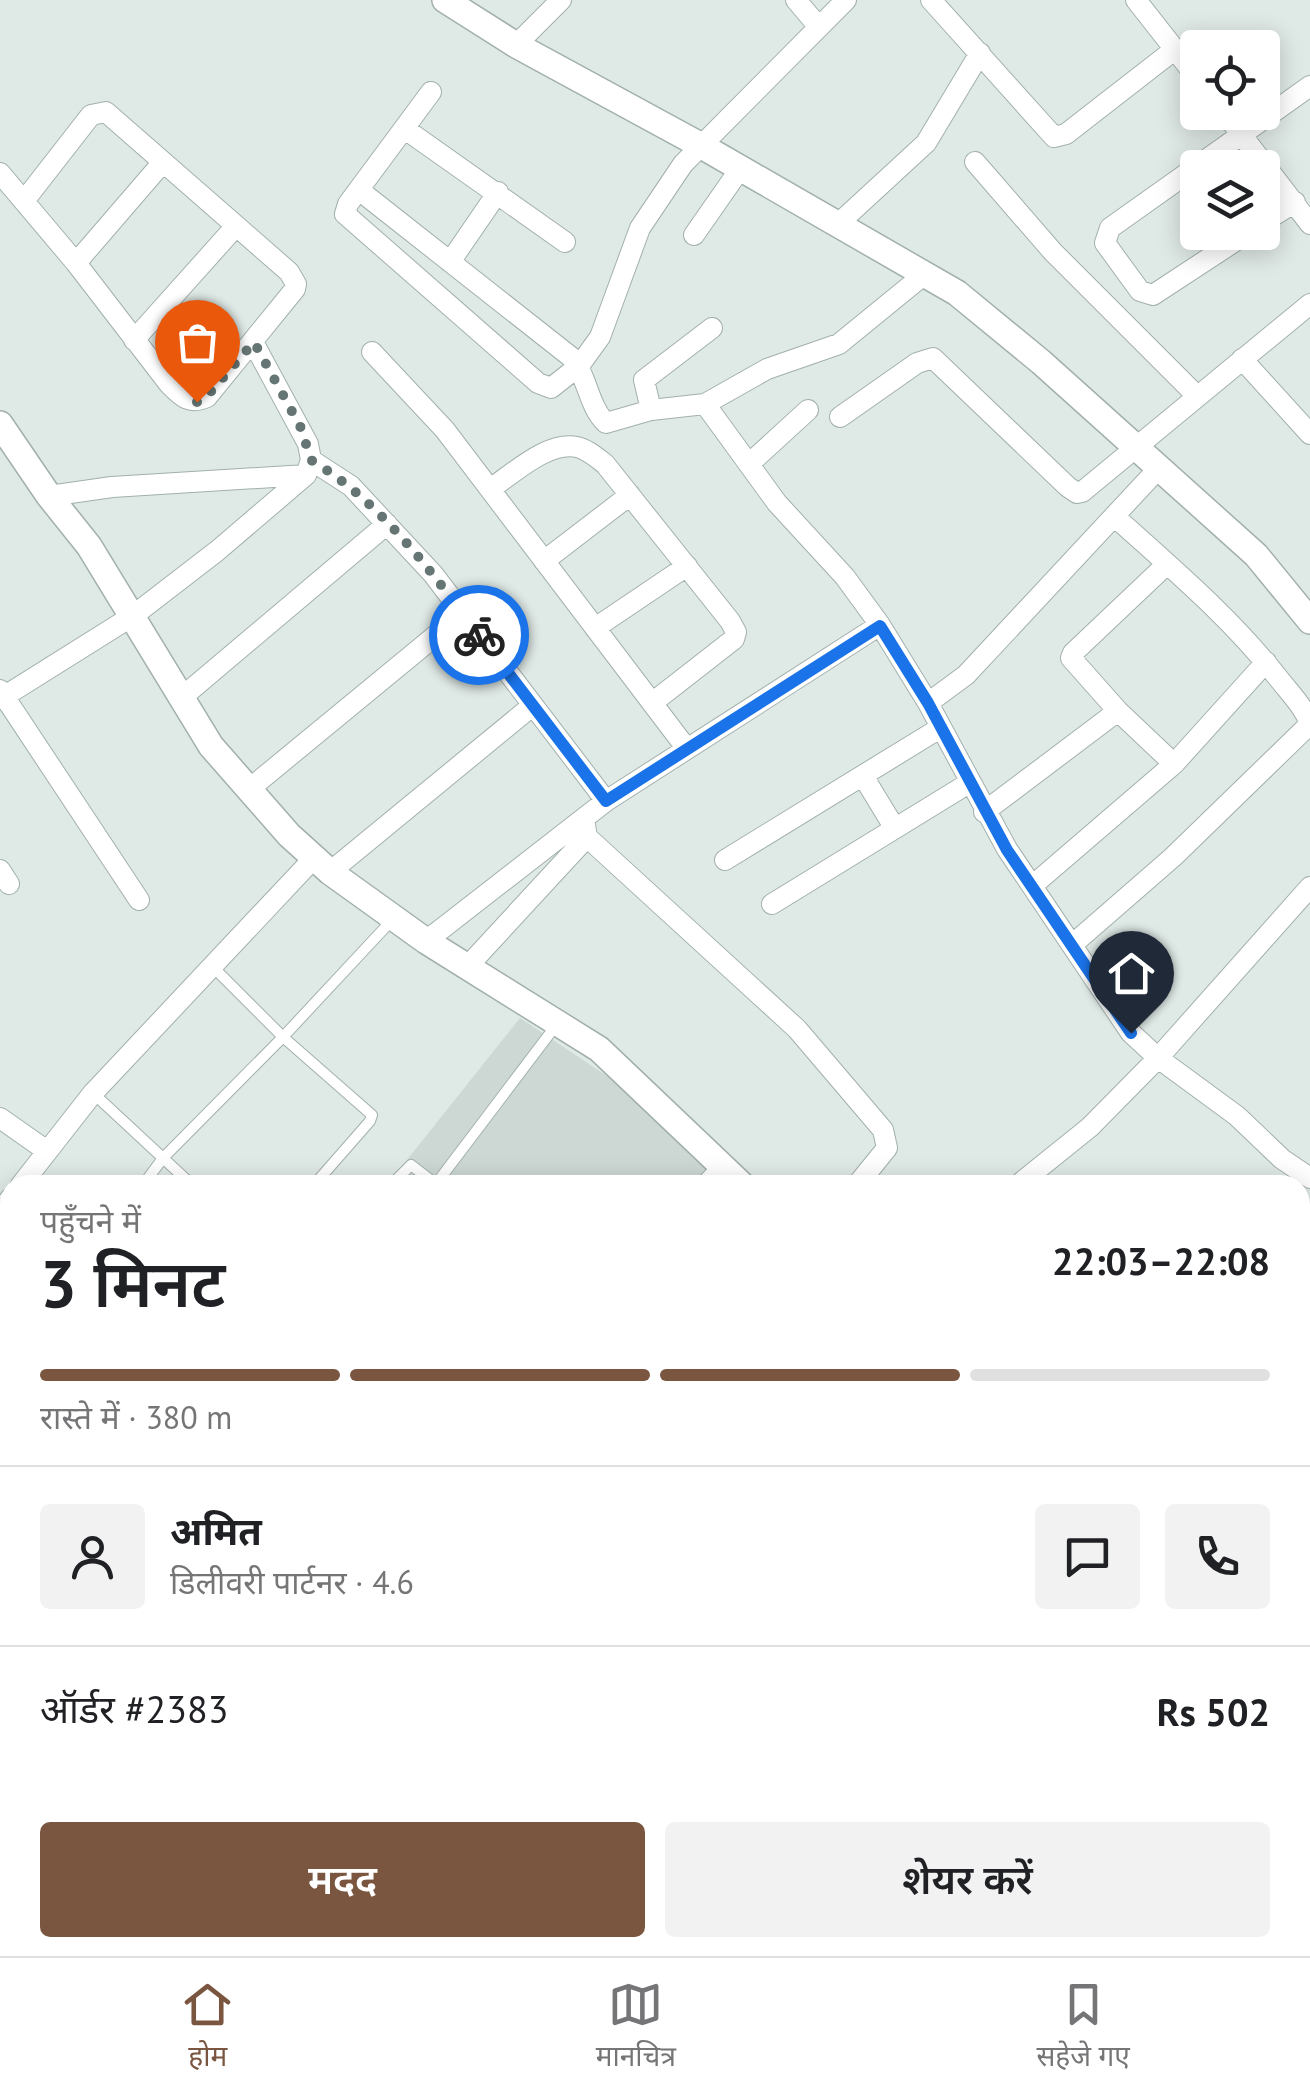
<!DOCTYPE html>
<html lang="hi">
<meta charset="utf-8">
<style>
:root{--surface:#fff;--page:#f2f2f2;--text:#202124;--muted:#757577;--line:#e0e0e0;--accent:#7a553f}
body{margin:0;font-family:"PT Sans","Noto Sans Devanagari",sans-serif;background:var(--page);color:var(--text);height:100vh;display:flex;flex-direction:column;font-size:38px;white-space:nowrap}
*{box-sizing:border-box;margin:0}
p{font-size:32px;color:var(--muted)}
.icon{flex:none;width:55px;height:55px;fill:none;stroke:currentColor;stroke-width:2;stroke-linecap:round;stroke-linejoin:round}
.map{position:relative;flex:1;overflow:hidden}
.side{position:absolute;left:0px;top:1175px;width:1310px;height:782px;display:flex;flex-direction:column;background:var(--surface);border-radius:30px 30px 0 0;box-shadow:0 5px 25px #0003}
.side>*{flex:none}
.tools{position:absolute;left:1180px;top:30px;display:grid;gap:20px}
.tools a{display:grid;place-items:center;width:100px;height:100px;border-radius:10px;background:var(--surface);box-shadow:0 5px 25px #0003;font-size:50px}
.pin{position:absolute;display:grid;place-items:center;width:85px;height:85px;color:#fff;margin:-102px -42px;border-radius:50% 50% 50% 0;rotate:-45deg;box-shadow:0 0 10px #0007}
.pin .icon{rotate:45deg}
.courier{position:absolute;display:grid;place-items:center;width:100px;height:100px;margin:-50px;border:8px solid #1a73e8;border-radius:50%;background:#fff;color:#222;box-shadow:0 2px 12px #0007}
.head em{font-style:normal;font-weight:600}
.head div{display:flex;flex-direction:column-reverse}
.head{display:flex;align-items:center;justify-content:space-between;height:170px;padding:0 40px}
h1{font-size:65px;font-weight:600;line-height:75px}
.bar{display:grid;grid-template-columns:repeat(4,1fr);gap:15px 10px;align-content:center;height:120px;padding:0 40px}
.bar i{height:12px;border-radius:8px;background:var(--line)}
.bar .current{background:var(--accent)}
.bar p{grid-column:span 4}
.line{display:flex;align-items:center;gap:25px;padding:0 40px;border-top:2px solid var(--line)}
.line div{flex:1}
.round{display:grid;place-items:center;flex:none;width:105px;height:105px;border-radius:10px;background:var(--page)}
.action{display:flex;gap:20px;margin-top:auto;padding:20px 40px}
.action a{flex:1;height:115px;border-radius:10px;background:var(--accent);color:#fff;font-size:40px;font-weight:600;line-height:115px;text-align:center}
.action a+a{background:var(--page);color:var(--text)}
.dock{display:flex;justify-content:space-around;align-items:center;height:140px;border-top:2px solid var(--line);background:var(--surface);font-size:28px;color:var(--muted)}
.dock a{display:grid;justify-items:center;gap:5px}
.dock .current{color:var(--accent)}
.map>svg:first-child{display:block}
.built{fill:#cdd8d5}
.lines{fill:none;stroke-linecap:round;stroke-linejoin:round}
.service-casing{stroke:#a2b0ad;stroke-width:12}
.minor-casing{stroke:#a2b0ad;stroke-width:22}
.tertiary-casing{stroke:#a2b0ad;stroke-width:28}
.service{stroke:#fff;stroke-width:10}
.minor{stroke:#fff;stroke-width:20}
.tertiary{stroke:#fff;stroke-width:25}
.done{stroke:#647573;stroke-width:10;stroke-dasharray:0 18}
.route{stroke:#1a73e8;stroke-width:12}
</style>
<div class="map">
<svg width="1310" height="1956" viewBox="0 0 1310 1956">
<rect width="100%" height="100%" fill="#dfe9e6"/>
<!-- built -->
<path class="built" d="M520,1018l93,62 112,105h-338z
M0,1494l10,9v445h989l-8,8h-991z"/>
<g class="lines">
<defs>
<path id="service" d="M213,967l70,70 89,78 -2,6 -56,64
M93,1093l99,92
M436,1184l121,-160
M143,1185l20,-27 120,-121 110,-118
M391,1185l20,-20 26,20
M699,1185l20,-21
M0,1365l10,8
M0,1507l10,7
M0,1584l10,8
M0,1749l10,6
M0,1833l10,-15
M0,1883l10,6
M102,1948l12,8
M382,1948l7,8
M543,1948l8,8
M163,1956l5,-8
M453,1956l9,-8"/>
<path id="minor" d="M796,0l22,26
M931,0l123,137 12,-3 108,-84
M1136,0l62,79
M516,45l45,-45
M431,92l-83,112 -3,10 193,169 13,5 28,-22 21,-29 40,-109 43,-64 163,-164
M1224,112l86,112
M405,129l160,113
M975,162l78,90 144,144
M0,173l76,90 93,121c13,13 20,21 38,13l88,-108 1,-5 -7,-12 -183,-160 -15,3 -67,86
M359,190l212,167c17,19 17,49 35,66l45,-13 54,-6 62,-35 72,-25 87,-71
M1262,223l33,-21
M838,224l88,-81 54,-90
M1249,232l-96,63 -13,-4 -35,-48 5,-15 200,-142
M694,235l46,-66
M450,262l48,-70
M76,263l87,-101
M134,340l102,-114
M372,352l73,78 242,319
M1242,359l68,75
M705,404l72,99 68,74 35,48 48,78 79,146 124,184 27,25 79,58 45,43 28,19
M651,410l-7,-30 68,-52
M840,417l77,-54 16,-5 135,129 9,6 5,-1 228,-188
M311,460l40,26 82,88 173,227 -180,140
M749,464l59,-54
M490,489c23,-15 57,-48 87,-42 10,2 20,11 28,17l125,157 6,11 -2,7 -82,64
M49,496l63,-9 194,-12
M544,561l86,-66
M1167,564l-94,89 -2,5 47,53 56,53
M595,628l92,-62
M0,690l139,210
M181,698l206,-174
M0,699l134,-84 83,-64 89,-76 5,-15 -3,-16 -55,-102
M928,703l38,-28 192,-206
M863,776l31,51
M248,790l215,-177
M606,801l274,-176
M984,812l134,-101
M587,837l210,192 86,101 4,18 -30,37
M725,860l215,-132
M0,870l9,14
M330,872l202,-166
M1032,886l142,-122 92,-102
M772,904l197,-121
M1073,944l100,-87 137,-133c-6,-17 -20,-31 -31,-45 -48,-61 -107,-111 -165,-163
M467,967l120,-130 -2,-12
M0,1118l47,33
M21,1185l72,-92 221,-235
M1018,1185l72,-58 68,-69 152,-171
M0,1211l10,-12
M1300,1767l10,13
M1038,1956l8,-8
M1171,1956v-8"/>
<path id="tertiary" d="M445,0l71,45 184,100 257,148 84,69 215,193 54,66
M0,424l49,72 40,50 122,200 78,89 41,37 96,69 173,108 143,136
M1300,1521l10,-40
M1300,1622l10,4"/>
</defs>
<!-- service casing -->
<use href="#service" class="service-casing"/>
<!-- minor casing -->
<use href="#minor" class="minor-casing"/>
<!-- tertiary casing -->
<use href="#tertiary" class="tertiary-casing"/>
<!-- service -->
<use href="#service" class="service"/>
<!-- minor -->
<use href="#minor" class="minor"/>
<!-- tertiary -->
<use href="#tertiary" class="tertiary"/>
</g>
<g class="lines">
<!-- done -->
<path class="done" d="M197,402l10,-6 47,-54 47,86 10,32c70,42 119,110 168,175"/>
<!-- route -->
<path class="route" d="M479,635l127,166 274,-175 48,77 79,147 124,183"/>
</g>
</svg>
<div class="tools">
<a><svg class="icon" aria-label="locate" viewBox="0 0 24 24"><circle cx="12" cy="12" r="6"/><path d="M12 2v4M12 18v4M2 12h4M18 12h4"/></svg></a>
<a><svg class="icon" aria-label="layers" viewBox="0 0 24 24"><path d="M12 4l9 5-9 5-9-5zM3 14l9 5 9-5"/></svg></a>
</div>
<div class="pin" style="left:197px;top:402px;background:#ea580c"><svg class="icon" aria-label="bag" viewBox="0 0 24 24"><path d="M5 8h14l-1 12H6zM9 8a3 3 0 0 1 6 0"/></svg></div>
<div class="pin" style="left:1131px;top:1033px;background:#1f2937"><svg class="icon" aria-label="home" viewBox="0 0 24 24"><path d="M3 11l9-7 9 7M6 9v11h12V9"/></svg></div>
<div class="courier" style="left:479px;top:635px"><svg class="icon" aria-label="bike" viewBox="0 0 24 24"><circle cx="6" cy="16" r="4"/><circle cx="18" cy="16" r="4"/><path d="M6 16l4-8h5l3 8M10 8l3 8H6M13 5h3"/></svg></div>
<section class="side">
<div class="head"><div><h1>3 मिनट</h1><p>पहुँचने में</p></div><em>22:03–22:08</em></div>
<div class="bar"><i class="current"></i><i class="current"></i><i class="current"></i><i></i><p>रास्ते में · 380 m</p></div>
<div class="line" style="height:180px"><a class="round"><svg class="icon" aria-label="person" viewBox="0 0 24 24"><circle cx="12" cy="8" r="4"/><path d="M4 21q1-7 8-7t8 7"/></svg></a><div><b>अमित</b><p>डिलीवरी पार्टनर · 4.6</p></div><a class="round"><svg class="icon" aria-label="chat" viewBox="0 0 24 24"><path d="M4 5h16v11H9l-5 4z"/></svg></a><a class="round"><svg class="icon" aria-label="phone" viewBox="0 0 24 24"><path d="M5 4h4l2 5-3 2q2 4 5 5l2-3 5 2v4C11 20 4 13 5 4z"/></svg></a></div>
<div class="line" style="height:130px"><div>ऑर्डर #2383</div><b>Rs 502</b></div>
<div class="action"><a>मदद</a><a>शेयर करें</a></div>
</section>
</div>
<nav class="dock">
<a class="current"><svg class="icon" aria-label="home" viewBox="0 0 24 24"><path d="M3 11l9-7 9 7M6 9v11h12V9"/></svg>होम</a>
<a><svg class="icon" aria-label="map" viewBox="0 0 24 24"><path d="M3 6l6-2 6 2 6-2v14l-6 2-6-2-6 2zM9 4v14M15 6v14"/></svg>मानचित्र</a>
<a><svg class="icon" aria-label="saved" viewBox="0 0 24 24"><path d="M7 4h10v16l-5-4-5 4z"/></svg>सहेजे गए</a>
</nav>
